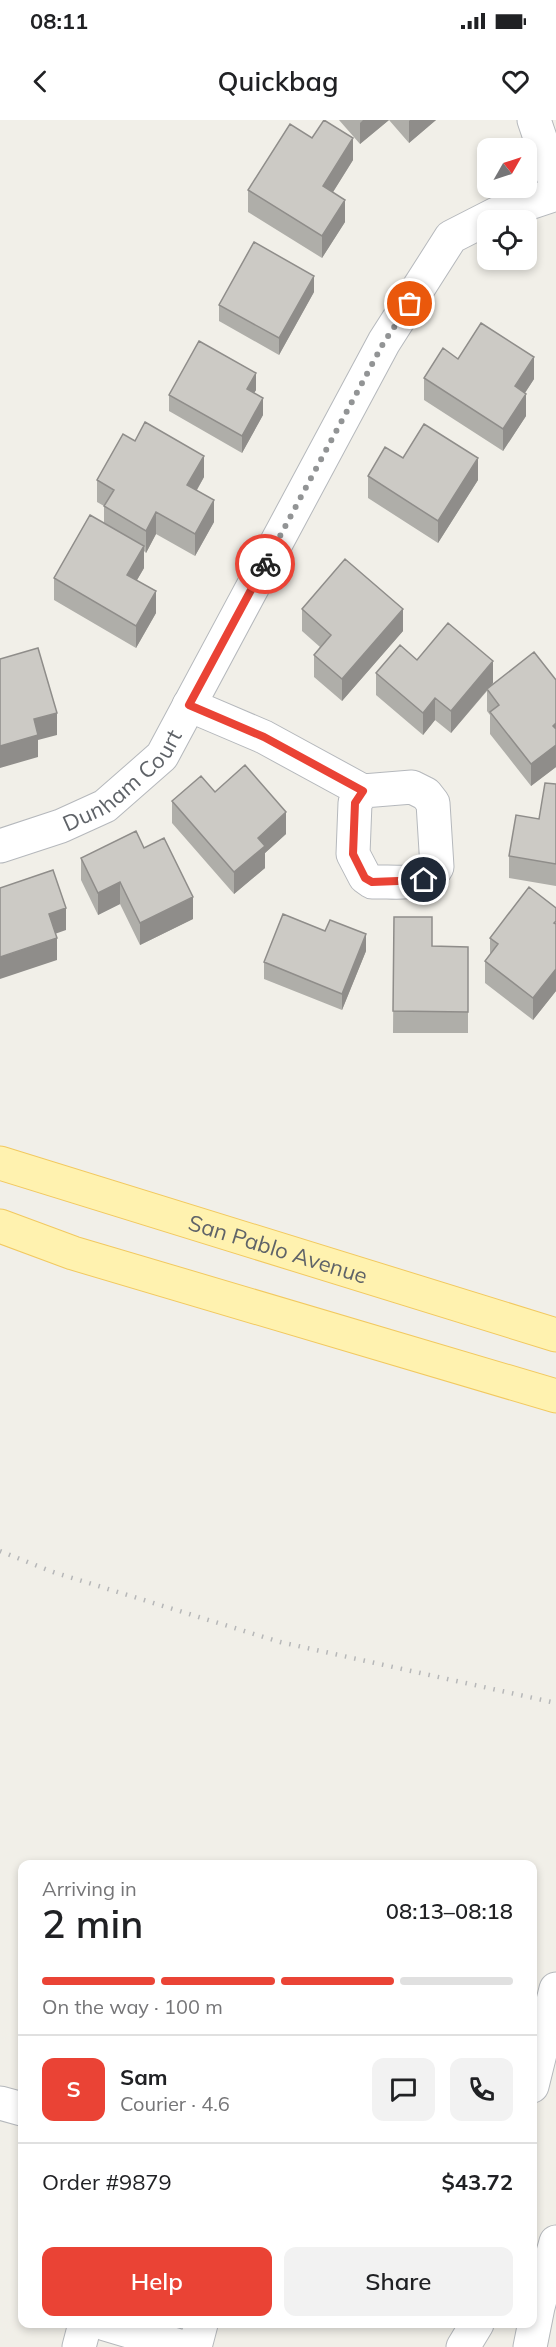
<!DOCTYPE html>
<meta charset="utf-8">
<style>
:root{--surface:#fff;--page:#f2f2f2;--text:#202124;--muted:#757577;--line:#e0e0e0;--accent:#ea4335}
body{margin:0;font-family:Mulish,sans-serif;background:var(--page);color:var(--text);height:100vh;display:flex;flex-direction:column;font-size:22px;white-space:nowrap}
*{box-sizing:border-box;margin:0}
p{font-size:20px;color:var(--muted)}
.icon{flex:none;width:33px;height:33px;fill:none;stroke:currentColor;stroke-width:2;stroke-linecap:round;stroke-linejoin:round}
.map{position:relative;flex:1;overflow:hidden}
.side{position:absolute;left:18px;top:1740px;width:519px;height:468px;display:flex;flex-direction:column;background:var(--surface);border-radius:12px;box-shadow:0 3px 9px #0003}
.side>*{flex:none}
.needle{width:39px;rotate:51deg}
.fabs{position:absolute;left:477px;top:18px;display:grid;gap:12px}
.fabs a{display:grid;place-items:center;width:60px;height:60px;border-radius:12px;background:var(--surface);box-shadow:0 3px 9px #0003;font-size:30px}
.pin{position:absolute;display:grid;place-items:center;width:51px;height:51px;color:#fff;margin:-26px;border:3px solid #fff;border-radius:50%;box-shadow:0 2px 6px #0007}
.courier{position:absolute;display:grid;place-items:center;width:60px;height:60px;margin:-30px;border:4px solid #ea4335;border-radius:50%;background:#fff;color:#222;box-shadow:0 2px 8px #0007}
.headline em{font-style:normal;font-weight:600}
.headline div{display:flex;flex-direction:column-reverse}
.headline{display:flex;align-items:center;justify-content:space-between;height:102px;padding:0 24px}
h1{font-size:39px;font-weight:600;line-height:45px}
.bar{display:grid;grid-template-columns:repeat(4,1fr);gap:9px 6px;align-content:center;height:72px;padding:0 24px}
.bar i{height:8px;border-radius:4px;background:var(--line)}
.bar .current{background:var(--accent)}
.bar p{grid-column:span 4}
.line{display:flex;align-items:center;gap:15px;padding:0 24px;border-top:2px solid var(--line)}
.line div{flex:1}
.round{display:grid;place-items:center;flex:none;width:63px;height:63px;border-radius:12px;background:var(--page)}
.cta{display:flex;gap:12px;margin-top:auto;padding:12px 24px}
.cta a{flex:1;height:69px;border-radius:12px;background:var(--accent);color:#fff;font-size:24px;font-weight:600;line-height:69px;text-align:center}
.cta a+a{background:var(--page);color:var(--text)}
.status{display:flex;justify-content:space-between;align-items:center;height:42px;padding:0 30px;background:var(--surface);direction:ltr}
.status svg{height:16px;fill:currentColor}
header{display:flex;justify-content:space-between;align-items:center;height:78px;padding:0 24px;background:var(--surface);font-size:27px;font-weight:600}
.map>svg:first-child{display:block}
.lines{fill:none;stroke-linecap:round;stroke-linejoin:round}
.minor-casing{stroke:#b5b8bc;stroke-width:35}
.tertiary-casing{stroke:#b5b8bc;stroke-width:35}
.primary-casing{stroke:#f2c960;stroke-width:35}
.minor{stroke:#fff;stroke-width:33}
.tertiary{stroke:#fff;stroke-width:33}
.primary{stroke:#fff2af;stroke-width:33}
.rail{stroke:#b6b7b8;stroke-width:4.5;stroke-dasharray:1.5 8;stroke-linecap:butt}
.wall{fill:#afaea9}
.shaded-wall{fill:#8f8d8a}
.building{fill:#cccac5;stroke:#8f8d8a;stroke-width:1.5}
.done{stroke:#929495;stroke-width:6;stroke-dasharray:0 10.8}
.route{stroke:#ea4335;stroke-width:8}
.labels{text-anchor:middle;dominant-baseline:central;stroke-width:5;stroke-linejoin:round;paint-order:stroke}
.street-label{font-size:22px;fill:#5f6368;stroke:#fff}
</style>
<div class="status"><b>08:11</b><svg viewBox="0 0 49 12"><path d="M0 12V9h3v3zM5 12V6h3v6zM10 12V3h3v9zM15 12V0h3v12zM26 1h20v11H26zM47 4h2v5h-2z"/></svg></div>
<header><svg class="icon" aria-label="back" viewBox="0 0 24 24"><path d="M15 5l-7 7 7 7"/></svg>Quickbag<svg class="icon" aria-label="heart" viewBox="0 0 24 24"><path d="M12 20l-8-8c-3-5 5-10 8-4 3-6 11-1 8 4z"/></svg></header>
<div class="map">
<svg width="556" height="2227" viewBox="0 0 556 2227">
<rect width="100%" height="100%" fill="#f1efe8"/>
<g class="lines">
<defs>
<g id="minor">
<path d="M189,585l75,32 99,54 49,-4 14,7 7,9 4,64c-11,21 -44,14 -65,15l-7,-5 -12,-23 2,-51 8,-12"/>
<path id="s1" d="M0,726l61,-20 44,-20 57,-50 222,-414 67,-105 45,-23 60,-20"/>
<path d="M0,1983l22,6"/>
<path d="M105,2204l78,23"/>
<path d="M79,2227l6,-23"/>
<path d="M195,2227l6,-23"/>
</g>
<path id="tertiary" d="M534,0l22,65
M532,1966l24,-97
M463,2227l14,-23
M530,2227l8,-40 18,-65"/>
<g id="primary">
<path id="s2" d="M0,1043l556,172"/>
<path d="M0,1106l73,27 483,143"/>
</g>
</defs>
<!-- minor casing -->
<use href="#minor" class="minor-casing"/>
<!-- tertiary casing -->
<use href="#tertiary" class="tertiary-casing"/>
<!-- primary casing -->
<use href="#primary" class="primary-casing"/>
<!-- minor -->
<use href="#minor" class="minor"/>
<!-- tertiary -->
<use href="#tertiary" class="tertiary"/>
<!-- primary -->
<use href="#primary" class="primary"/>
<!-- rail -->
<path class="rail" d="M0,1431l53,21 227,70 276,61"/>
</g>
<!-- wall -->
<path class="wall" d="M339,0h50l-29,24z
M389,0h47l-27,23z
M312,18l41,22 -20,32 12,30 -23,36 -74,-46v-22z
M314,172l-35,63 -60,-34v-16z
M458,239l76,20 -9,14 1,23 -23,35 -79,-51v-22z
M256,270l-2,3 9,22 -21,38 -73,-42v-16z
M403,338l75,22 -40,63 -70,-45v-22z
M204,357l-7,13 17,32 -19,34 -39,-22 -10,19 -2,-2v17l-7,12 19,33 -20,35 -82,-48v-22l50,-55v-17l-7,-4v-22z
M302,489l101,22 -61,70 -28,-24v-22l6,-8 -18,-16z
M417,540l76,23 -2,3 65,-6v87l-25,19 -41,-52v-19l-3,-4v-20l-36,42 -16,-13 -12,15 -47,-40v-22z
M556,664v102l-47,-8v-22l30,-37z
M215,672l71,42 -21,19v15l-31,26 -62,-71v-22z
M144,728l49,71 -53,26 -20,-41 -22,11 -17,-35v-22z
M556,788v83l-23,29 -48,-37v-22l5,-6v-17z
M394,797l38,29 36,1v86h-75z
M366,831l-24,59 -78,-31v-17z"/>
<!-- shaded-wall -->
<path class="shaded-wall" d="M363,0h26l-29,24v-21z
M410,0h26l-27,23v-22z
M353,18v22l-30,48v-22z
M345,80v22l-23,36v-22z
M314,156v16l-35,63v-17z
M534,237v22l-19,29v-22z
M256,253v17l-9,15v-16z
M526,274v22l-23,35v-22z
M263,278v17l-21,38v-17z
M204,336v21l-17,30v-22z
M478,338v22l-40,63v-22z
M214,380v22l-19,34v-22z
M156,392v22l-10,19v-22z
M144,426v22l-17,29v-22z
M156,471v22l-20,35v-22z
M403,489v22l-61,70v-22z
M493,541v22l-42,50v-22z
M435,578v22l-12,15v-22z
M57,593v22l-19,5v17l-38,11v-22l34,-27z
M556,603v44l-25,19v-22l22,-38z
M286,692v22l-21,19v15l-31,26v-22l24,-34z
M120,762v22l-22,11v-22z
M193,777v22l-53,26v-22z
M66,788v22l-17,6v-22z
M366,814v17l-24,59v-16z
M57,818v22l-57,19v-22z
M556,849v22l-23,29v-22z"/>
<!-- building -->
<path class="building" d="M324,0l29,18 -30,48 22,14 -23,36 -74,-46 42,-66 22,14z
M254,122l60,34 -35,62 -60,-33z
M481,203l53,34 -19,29 11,8 -23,35 -79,-51 19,-30 15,11z
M199,221l57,32 -9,16 16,9 -21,38 -73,-41z
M145,302l59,34 -17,29 27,15 -19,34 -39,-22 -10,19 -42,-25 10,-16 -17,-10 26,-46 12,7z
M424,304l54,34 -40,63 -70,-45 17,-29 18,11z
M90,395l54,31 -17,29 29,16 -20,35 -82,-48z
M345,439l58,50 -61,70 -28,-24 17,-20 -29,-26z
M448,503l45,38 -42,50 -16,-13 -12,15 -47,-40 24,-28 17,15z
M38,528l19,65 -23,6 4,16 -38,11v-87z
M534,532l22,28v43l-3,3 3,3v16l-25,19 -41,-52 9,-7 -12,-16z
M245,645l41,47 -28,26 7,8 -31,26 -62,-71 29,-25 14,16z
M545,663l11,1v80l-47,-8 7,-41 23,4z
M136,711l8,17 20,-10 29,59 -53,26 -20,-41 -22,11 -17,-35z
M53,750l13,38 -17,6 8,24 -57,19v-69z
M529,767l27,21v13l-2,2 2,1v45l-23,29 -48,-37 13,-17 -8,-6z
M283,794l42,17 5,-11 36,14 -24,60 -78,-32z
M394,797h38v29l36,1v65l-75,-1z"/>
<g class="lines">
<!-- done -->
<path class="done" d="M265,444l119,-222 26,-38"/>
<!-- route -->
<path class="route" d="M265,444l-76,141 75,32 99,54 -8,12 -2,51 12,24 7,4 52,-2"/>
</g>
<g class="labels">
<!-- street labels -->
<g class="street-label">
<text stroke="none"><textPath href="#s1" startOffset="142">Dunham Court</textPath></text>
<text stroke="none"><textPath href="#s2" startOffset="291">San Pablo Avenue</textPath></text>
</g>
</g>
</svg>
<div class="fabs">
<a><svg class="needle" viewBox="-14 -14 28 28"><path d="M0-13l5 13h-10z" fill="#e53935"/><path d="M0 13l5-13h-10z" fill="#757577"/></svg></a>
<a><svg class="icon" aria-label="locate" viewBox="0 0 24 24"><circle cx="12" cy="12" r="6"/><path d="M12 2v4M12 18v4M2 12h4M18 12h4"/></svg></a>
</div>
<div class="pin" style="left:410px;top:184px;background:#ea580c"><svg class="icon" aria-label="bag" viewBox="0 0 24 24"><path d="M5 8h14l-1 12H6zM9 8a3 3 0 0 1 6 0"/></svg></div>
<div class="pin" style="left:424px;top:760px;background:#1f2937"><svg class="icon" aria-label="home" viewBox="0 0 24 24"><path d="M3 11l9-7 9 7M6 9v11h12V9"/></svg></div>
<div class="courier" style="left:265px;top:444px"><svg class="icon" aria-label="bike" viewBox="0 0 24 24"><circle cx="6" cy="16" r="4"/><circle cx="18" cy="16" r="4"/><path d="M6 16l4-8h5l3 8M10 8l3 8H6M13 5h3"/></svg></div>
<section class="side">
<div class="headline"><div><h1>2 min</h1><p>Arriving in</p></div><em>08:13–08:18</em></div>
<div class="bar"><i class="current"></i><i class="current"></i><i class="current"></i><i></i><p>On the way · 100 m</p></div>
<div class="line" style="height:108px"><b class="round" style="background:var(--accent);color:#fff">S</b><div><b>Sam</b><p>Courier · 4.6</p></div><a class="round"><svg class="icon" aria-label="chat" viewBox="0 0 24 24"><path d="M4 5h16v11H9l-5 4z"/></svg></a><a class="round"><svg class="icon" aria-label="phone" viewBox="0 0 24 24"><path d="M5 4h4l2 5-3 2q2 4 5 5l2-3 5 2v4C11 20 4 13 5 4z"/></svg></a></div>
<div class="line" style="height:78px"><div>Order #9879</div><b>$43.72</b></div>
<div class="cta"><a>Help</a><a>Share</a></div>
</section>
</div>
